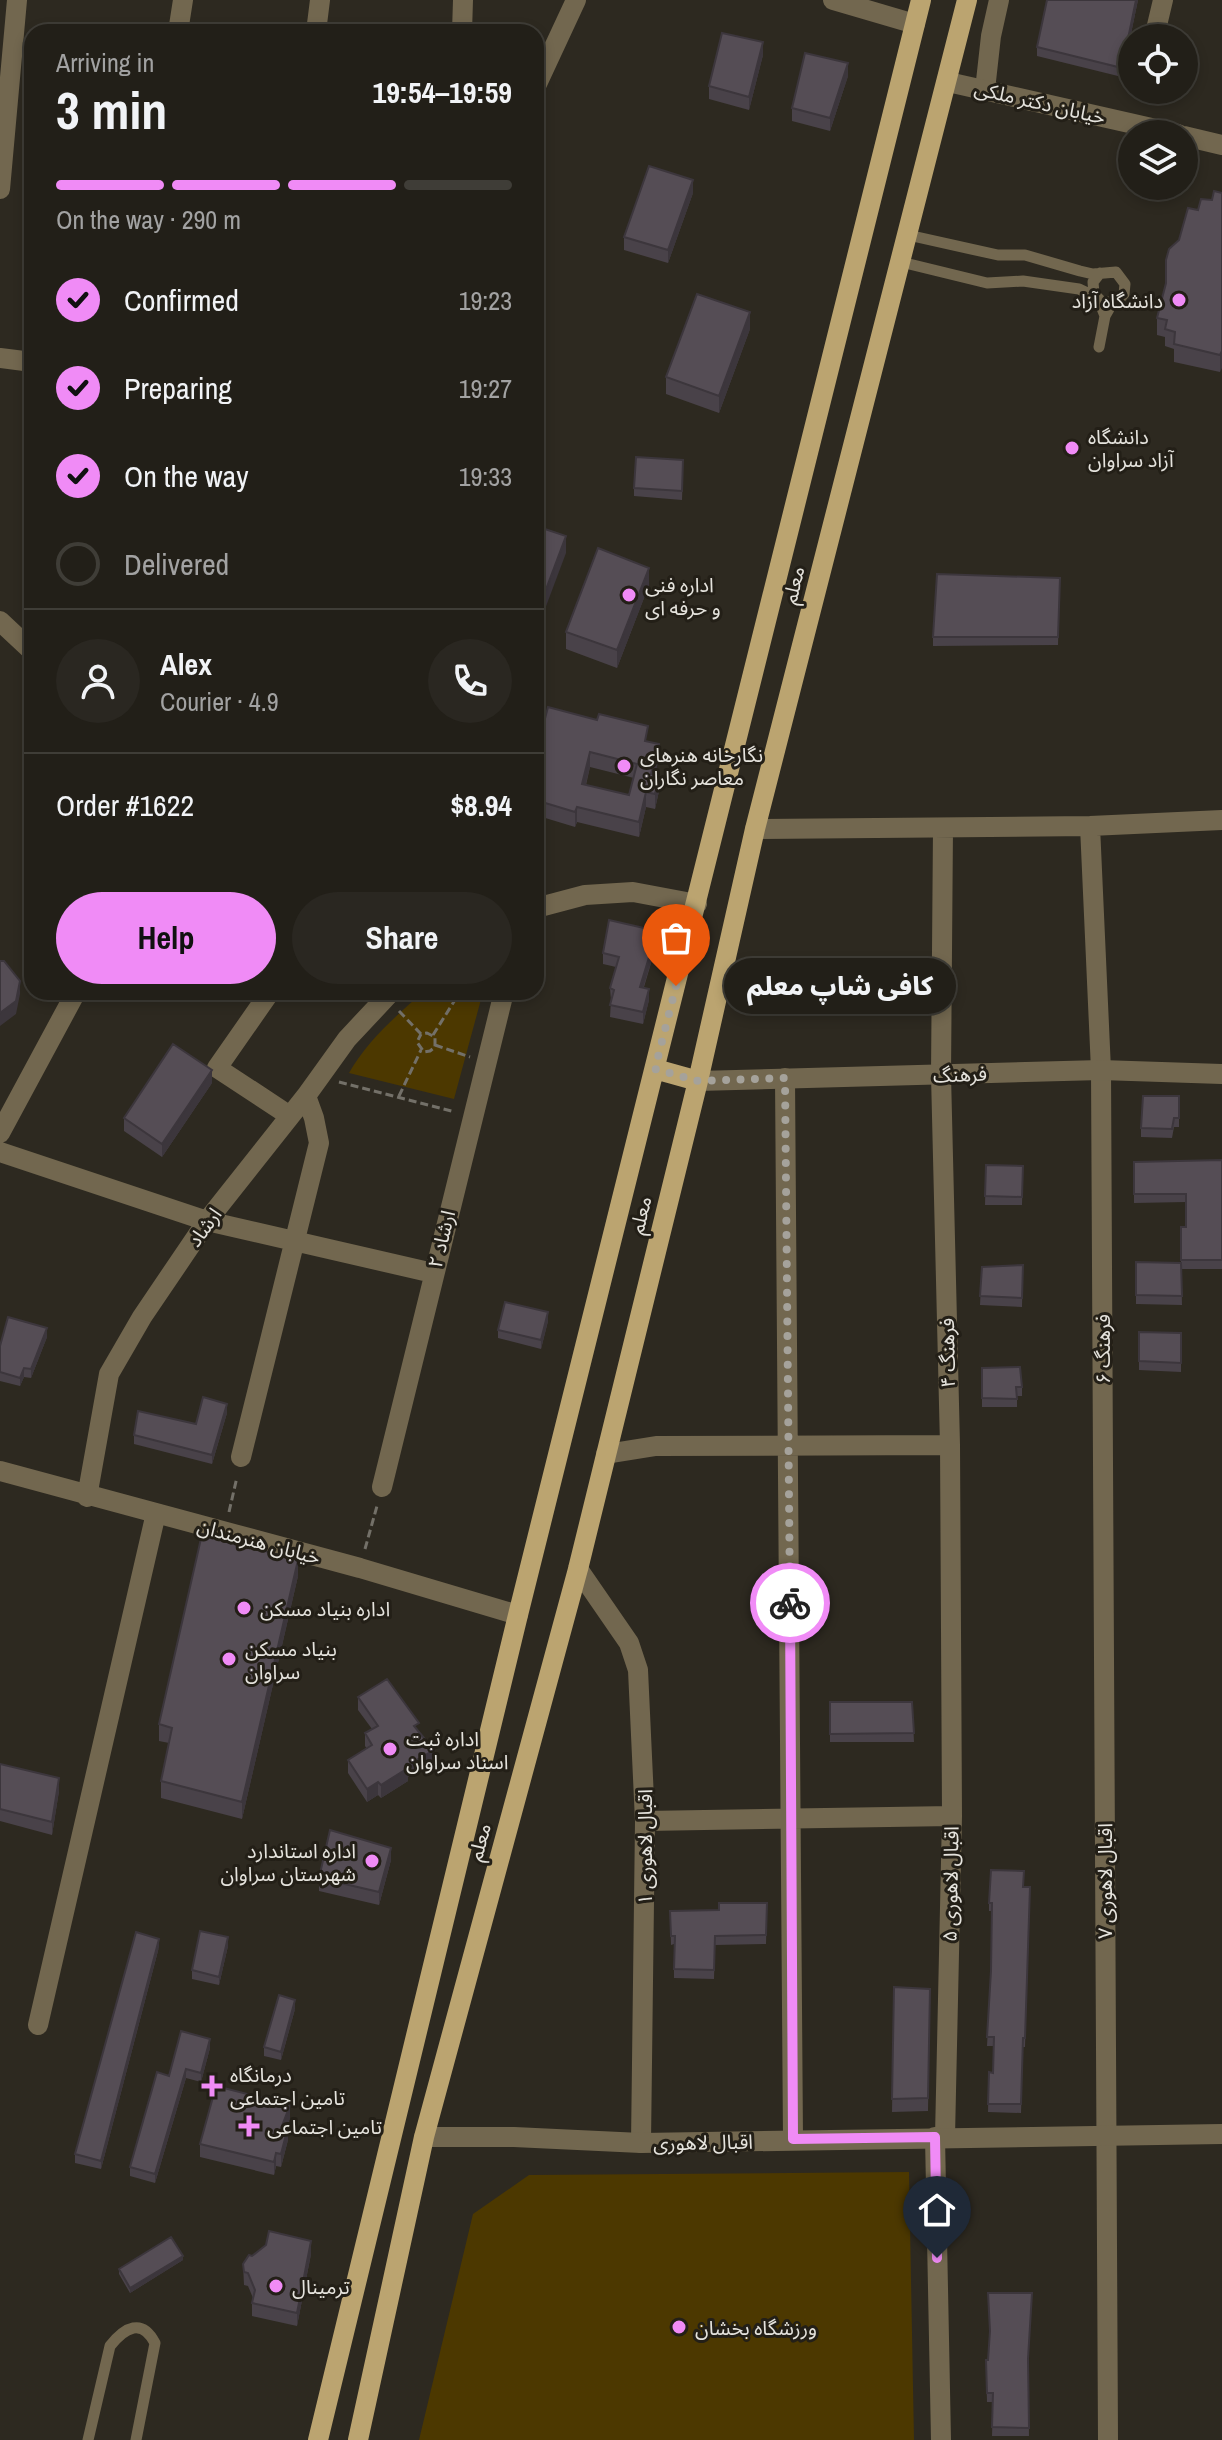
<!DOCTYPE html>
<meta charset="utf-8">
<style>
:root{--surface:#221f18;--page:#2a2721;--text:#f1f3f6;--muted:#a2a2a2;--line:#3f3d37;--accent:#f08bf6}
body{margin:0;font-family:"Archivo Narrow","Noto Sans Arabic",sans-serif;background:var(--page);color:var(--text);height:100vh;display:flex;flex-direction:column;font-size:30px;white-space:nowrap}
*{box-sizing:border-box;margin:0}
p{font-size:26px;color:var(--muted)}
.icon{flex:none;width:44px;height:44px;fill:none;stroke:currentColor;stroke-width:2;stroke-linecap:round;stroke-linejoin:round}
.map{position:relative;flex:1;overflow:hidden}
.details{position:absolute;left:24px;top:24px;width:520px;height:976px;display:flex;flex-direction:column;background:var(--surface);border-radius:24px;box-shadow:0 4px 12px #0003,0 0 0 2px var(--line)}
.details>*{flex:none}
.controls{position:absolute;left:1118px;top:24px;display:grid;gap:16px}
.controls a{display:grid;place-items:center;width:80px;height:80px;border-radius:50%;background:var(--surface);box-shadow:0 4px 12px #0003,0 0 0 2px var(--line);font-size:40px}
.pin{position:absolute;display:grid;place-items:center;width:68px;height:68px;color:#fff;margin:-82px -34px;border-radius:50% 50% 50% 0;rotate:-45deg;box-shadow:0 0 8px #0007}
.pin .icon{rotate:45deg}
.courier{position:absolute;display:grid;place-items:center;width:80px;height:80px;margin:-40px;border:6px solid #f08bf6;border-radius:50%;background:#fff;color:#222;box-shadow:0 2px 10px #0007}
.bubble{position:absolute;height:56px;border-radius:28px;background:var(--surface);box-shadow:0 4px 12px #0003,0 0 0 2px var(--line);font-size:26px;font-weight:800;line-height:56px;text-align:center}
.overview em{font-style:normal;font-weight:800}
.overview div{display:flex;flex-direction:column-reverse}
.overview{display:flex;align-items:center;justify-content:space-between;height:136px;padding:0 32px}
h1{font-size:52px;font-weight:800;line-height:60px}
.bar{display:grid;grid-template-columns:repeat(4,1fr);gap:12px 8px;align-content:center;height:96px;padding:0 32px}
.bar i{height:10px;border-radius:6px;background:var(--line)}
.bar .on{background:var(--accent)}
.bar p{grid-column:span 4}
.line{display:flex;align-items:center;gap:20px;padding:0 32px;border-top:2px solid var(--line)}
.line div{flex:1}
.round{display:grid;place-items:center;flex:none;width:84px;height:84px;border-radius:42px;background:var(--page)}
ol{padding:0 32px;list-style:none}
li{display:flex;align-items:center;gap:24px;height:88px}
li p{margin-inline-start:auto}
li .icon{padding:8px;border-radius:50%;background:var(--accent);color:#111;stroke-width:4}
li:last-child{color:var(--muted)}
li i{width:44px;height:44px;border:4px solid var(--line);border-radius:50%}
.cta{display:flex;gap:16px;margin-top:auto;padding:16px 32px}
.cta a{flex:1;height:92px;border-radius:48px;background:var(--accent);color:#111;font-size:32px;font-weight:800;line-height:92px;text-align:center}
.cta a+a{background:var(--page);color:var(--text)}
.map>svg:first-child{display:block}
.green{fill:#4c3800}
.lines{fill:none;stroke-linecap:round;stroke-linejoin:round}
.path{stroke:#737068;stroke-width:3;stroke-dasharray:8 4;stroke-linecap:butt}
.service{stroke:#72674f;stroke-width:11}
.minor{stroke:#72674f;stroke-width:20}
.tertiary{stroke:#72674f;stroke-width:20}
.primary{stroke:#bba470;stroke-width:20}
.wall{fill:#494249;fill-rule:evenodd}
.shaded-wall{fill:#3c363c}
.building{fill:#554d55;stroke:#3c363c;stroke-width:2;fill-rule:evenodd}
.done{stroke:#a5a29b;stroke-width:8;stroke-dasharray:0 14.4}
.route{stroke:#f08bf6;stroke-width:10}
.poi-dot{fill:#f08bf6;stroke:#231f17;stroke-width:3}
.labels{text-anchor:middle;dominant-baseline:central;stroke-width:6;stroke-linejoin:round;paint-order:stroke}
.street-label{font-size:20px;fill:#e5e3dd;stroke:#231f17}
.poi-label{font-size:20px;fill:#e5e3dd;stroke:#231f17;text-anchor:start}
</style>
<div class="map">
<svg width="1222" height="2440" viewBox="0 0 1222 2440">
<rect width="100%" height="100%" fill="#2d2920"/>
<!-- green -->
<path class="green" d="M423,992h60l-29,107 -105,-26c18,-32 47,-57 74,-81z
M909,2172l5,268h-495l54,-226 56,-39z"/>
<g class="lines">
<!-- path -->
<path class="path" d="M399,1011l22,23 6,-1 8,4v10l-5,4 -6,1 -7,-10 4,-8
M433,1035l27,-43
M435,1045l35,12
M339,1082l116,30
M399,1096l22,-46
M229,1512l8,-35
M365,1549l12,-43"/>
<!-- service -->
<path class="service" d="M908,235l90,20h27l55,16 13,3 23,-2 9,12 -1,10 -7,8h-15l-8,-8 -1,-12 7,-9
M901,262l86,21 36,-2 56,8 19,9 7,18
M1099,347l6,-31 4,-7
M88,2440l22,-94c15,-19 32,-28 45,-3l-19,97"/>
<!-- minor -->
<path class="minor" d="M833,0l82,24
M178,32l5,-32
M316,32l4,-32
M462,32l1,-32
M1154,38l9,-38
M536,86l40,-86
M985,90l6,-54 8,-36
M0,189l17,-189
M0,358l32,4
M0,621l32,30
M1090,826l11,244 7,1370
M943,828l-2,247 9,370 2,371 -7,321
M755,829l335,-3 132,-6
M536,908l49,-13 48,-3 64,12
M270,992l-53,76 73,48
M785,1078l8,1061
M0,1133l76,-141
M0,1152l207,69 226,52
M606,1454l50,-8 294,-1
M241,1457l78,-314 -5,-25 -8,-22
M0,1471l360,97 158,47
M382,1487l122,-495
M87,1497l22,-123 33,-57 65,-96 99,-125 41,-57 44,-47
M578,1569l51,74 9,27 7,151 -4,322
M645,1821l307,-5
M38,2025l118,-512
M935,2137l6,303"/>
<!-- tertiary -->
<path class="tertiary" d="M948,82l230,52
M1184,136l38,9
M698,1081l403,-11 121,4
M424,2137h90l127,6 581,-9"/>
<!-- primary -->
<path class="primary" d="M655,1069l43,12
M318,2440l200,-825 403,-1615
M358,2440l66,-303 154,-568 120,-488 57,-252 212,-829"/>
</g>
<!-- wall -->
<path class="wall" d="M1138,0l-16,77 -85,-21v-9z
M763,55l-14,55 -40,-11v-13z
M848,76l-18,55 -38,-10v-13z
M693,193l-25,70 -44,-13v-13z
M1222,193l-2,179 -46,-10v-13l-9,-3v-9l-8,-2v-17l22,-78 19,-30z
M750,329l-31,84 -53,-19v-17z
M683,469l-1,31 -48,-4v-8z
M1060,578l-2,67 -125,1v-9z
M649,585l-32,83 -51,-19v-17z
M648,742l11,17 -5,16 5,16 -4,18 -9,-2 -7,30 -62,-15 -2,5 -33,-10 -6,-64zM590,767l44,11 -5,17 -43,-10z
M657,943l-13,44 5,13 -6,24 -33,-7 1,-17 -1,-12 6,-21 -13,-3v-11z
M212,1083l-50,74 -38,-26v-13z
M1179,1096v31h-5l-2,11 -31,-1v-9z
M1222,1160v109h-41v-42h5v-25l-52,1v-41z
M986,1165l37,1 -1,39h-37z
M1136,1262l45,1 1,42 -46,-1z
M1023,1265l-1,42 -42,-2 2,-38z
M548,1321l-7,28 -43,-11v-8z
M1139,1332l42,1v39l-42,-2z
M47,1337l-16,41 -7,-1 -4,9 -20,-5v-35z
M982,1368l40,19v9h-5v11h-35z
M227,1413l-15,51 -78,-20v-9l62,-11z
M298,1576l-56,243 -81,-21v-17l8,-38 -10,-2v-17z
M358,1697l61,35 15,31 -26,14v4l-27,17 -3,-3 -11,7 -19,-29v-13l19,-11 -2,-3v-13l7,-4 -14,-19z
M830,1702h82l2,40h-84z
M0,1764l59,27 -7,44 -52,-14z
M391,1860l-12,45 -60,-14v-13z
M1024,1887l6,8 -5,152h-2l-2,66 -33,-1 1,-40 4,1v-27h-6l4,-75 1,-60h-3v-8z
M767,1903l-1,41 -51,1 -1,34 -40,-1v-34l-3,1 -1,-34 49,-1z
M228,1946l-9,39 -27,-6v-9z
M159,1947l-58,222 -26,-6v-9z
M894,1987l36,2 -2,122 -36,1z
M295,2009l-14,51 -17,-4v-9z
M210,2048l-9,34 -15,-4 -31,105 -25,-7v-9l39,-91z
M290,2118l-3,9 1,13 -7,27 -5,-1 -2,9 -74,-18v-13z
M311,2254l-14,72 -45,-10v-13l1,-5 -5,-12 -4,-1 -1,-21 9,-8z
M183,2260l-53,33 -11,-19v-5z
M990,2334l38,31 1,71h-37l1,-34h-6l-1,-34 2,-8z"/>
<!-- shaded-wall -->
<path class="shaded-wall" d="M1136,0h2l-16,77v-9z
M763,42v13l-14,55v-13z
M848,63v13l-18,55v-13z
M693,180v13l-25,70v-13z
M750,312v17l-31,84v-17z
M1222,351v17l-2,4v-17z
M566,536v17l-30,80v-17z
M649,568v17l-32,83v-18z
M659,744v15l-8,30v-15z
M590,752v15l-8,32v-15z
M659,776v15l-4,18v-15z
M646,792v15l-7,30v-15z
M542,802v15l-6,25v-16z
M577,807v15l-2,5v-15z
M657,931v12l-17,55v-11z
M20,981v13l-4,20 -16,12v-13z
M649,989v11l-6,24v-12z
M212,1070v13l-50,74v-13z
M548,1312v9l-7,28v-9z
M47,1328v9l-16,41v-9z
M24,1368v9l-4,9v-8z
M227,1404v9l-15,51v-9z
M298,1560v16l-56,243v-17z
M434,1750v13l-26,14v4l-27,17v-13l25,-19z
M59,1778v13l-7,44v-13z
M378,1782v13l-11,7v-13z
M391,1848v12l-12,45v-13z
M228,1937v9l-9,39v-8z
M159,1939v8l-58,222v-8z
M295,2000v9l-14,51v-8z
M210,2039v9l-9,34v-9z
M186,2069v9l-31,105v-9z
M290,2105v13l-8,21v-13z
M288,2127v13l-7,27v-13z
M276,2153v13l-2,9v-13z
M311,2241v13l-14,72v-13z
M183,2256v4l-53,33v-5z"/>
<!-- building -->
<path class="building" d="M1047,0h89l-14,68 -85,-21z
M327,29l32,3h-34z
M722,33l41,9 -14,55 -40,-11z
M805,53l43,10 -18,55 -38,-10z
M649,166l44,14 -25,70 -44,-13z
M1214,191l8,2v158l-2,4 -46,-11 1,-12 -10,-3 2,-9 -10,-2 9,-35v-23l3,-11 10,-9 9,-32 10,2 3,-11 11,1z
M697,294l53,18 -31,84 -53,-19z
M636,457l47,3 -1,31 -48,-3z
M536,526l30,10 -30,80z
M598,548l51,20 -32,82 -51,-18z
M937,574l123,4 -2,59h-125z
M548,707l49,13 2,-6 49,12 -3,15 14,3 -8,30 8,2 -4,18 -9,-2 -7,30 -62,-15 -2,5 -33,-10 -6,24v-73zM590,752l47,12 -8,31 -47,-11z
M609,920l48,11 -17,56 9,2 -6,23 -33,-7 4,-15 -4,-2 9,-31 -16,-4z
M0,961h4l16,20 -4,20 -16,12z
M173,1044l39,26 -50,74 -38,-26z
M1143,1096h36v22h-5l-2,11 -31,-1z
M1222,1160v100h-41v-33h5v-33h-52v-32z
M986,1165l37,1 -1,31 -37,-1z
M1136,1262l45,1 1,33 -46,-1z
M1023,1265l-1,33 -42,-2 2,-29z
M505,1302l43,10 -7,28 -43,-10z
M8,1317l39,11 -16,41 -7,-1 -4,10 -20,-6v-26z
M1139,1332l42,1v30l-42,-2z
M1020,1367l2,20h-6l1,12 -35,-1v-30z
M203,1397l24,7 -15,51 -78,-20 4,-24 58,13z
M202,1534l96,26 -56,242 -81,-21 11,-53 -13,-4z
M387,1679l32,44 -5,3 20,24 -28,16 2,2 -27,17 -3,-3 -11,7 -19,-29 24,-15 -7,-12 13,-7 -20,-29z
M830,1702h82l2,31 -84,1z
M0,1764l59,14 -7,44 -52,-13z
M330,1830l61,18 -12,44 -60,-14z
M991,1870l33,1 -1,16h7l-5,151h-2l-2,66h-33l1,-32 4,1 1,-36h-7l4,-66 1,-68h-3z
M719,1903h48l-1,32 -51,1 -1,34 -40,-1 1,-33h-4l-1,-25 49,-1z
M200,1931l28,6 -9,40 -27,-7z
M136,1932l23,7 -58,222 -26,-7z
M894,1987l36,2 -2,109 -36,1z
M279,1995l16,5 -14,52 -17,-5z
M181,2031l29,8 -9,34 -15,-4 -31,105 -25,-7 27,-95 12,4z
M216,2086l74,19 -8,21 6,1 -7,27 -5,-1 -2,9 -74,-18z
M269,2231l42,10 -14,72 -45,-10 3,-13 -7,-17 -4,-1 -1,-8 6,-9 3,1 14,-11z
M171,2237l12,19 -53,32 -11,-19z
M988,2293h44l-4,66 1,69 -37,-1 1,-34h-6l-1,-33h2l2,-29z"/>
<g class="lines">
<!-- done -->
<path class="done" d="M676,986l-21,83 43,12 87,-3 5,525"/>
<!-- route -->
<path class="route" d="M790,1603l3,536 142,-2 2,121"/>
</g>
<!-- markers -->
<g class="poi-dot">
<circle cx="1179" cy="300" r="8"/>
<circle cx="1072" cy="448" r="8"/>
<circle cx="629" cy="595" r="8"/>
<circle cx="624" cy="766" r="8"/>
<circle cx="244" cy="1608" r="8"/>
<circle cx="229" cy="1659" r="8"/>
<circle cx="390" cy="1749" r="8"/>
<circle cx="372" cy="1861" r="8"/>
<path d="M208 2074h8v8h8v8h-8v8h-8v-8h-8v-8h8z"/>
<path d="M245 2114h8v8h8v8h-8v8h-8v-8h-8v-8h8z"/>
<circle cx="276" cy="2286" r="8"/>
<circle cx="679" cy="2327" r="8"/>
</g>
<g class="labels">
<!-- street labels -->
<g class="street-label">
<text transform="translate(1040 102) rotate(13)">خیابان دکتر ملکی</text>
<text transform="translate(793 585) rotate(-76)">معلم</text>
<text transform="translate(960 1074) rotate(-2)">فرهنگ</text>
<text transform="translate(640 1215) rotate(-76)">معلم</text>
<text transform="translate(204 1227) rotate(-54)">ارشاد</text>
<text transform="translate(441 1239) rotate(-76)">ارشاد ۲</text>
<text transform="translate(1102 1349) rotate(-90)">فرهنگ ۶</text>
<text transform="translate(947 1353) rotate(-91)">فرهنگ ۴</text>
<text transform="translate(259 1541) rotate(15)">خیابان هنرمندان</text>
<text transform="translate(479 1842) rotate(-75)">معلم</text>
<text transform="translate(644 1847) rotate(-90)">اقبال لاهوری ۱</text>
<text transform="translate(1104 1881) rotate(-90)">اقبال لاهوری ۷</text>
<text transform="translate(950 1884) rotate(-89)">اقبال لاهوری ۵</text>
<text transform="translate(703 2142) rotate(-1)">اقبال لاهوری</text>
</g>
<!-- poi labels -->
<g class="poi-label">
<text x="1163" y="300" text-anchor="end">دانشگاه آزاد</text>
<text x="1088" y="436">دانشگاه<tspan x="1088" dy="23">آزاد سراوان</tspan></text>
<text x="645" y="584">اداره فنی<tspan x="645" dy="23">و حرفه ای</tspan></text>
<text x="640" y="754">نگارخانه هنرهای<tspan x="640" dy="23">معاصر نگاران</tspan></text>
<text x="260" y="1608">اداره بنیاد مسکن</text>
<text x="245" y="1648">بنیاد مسکن<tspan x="245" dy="23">سراوان</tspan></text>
<text x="406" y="1738">اداره ثبت<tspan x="406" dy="23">اسناد سراوان</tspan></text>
<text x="356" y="1850" text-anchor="end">اداره استاندارد<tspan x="356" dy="23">شهرستان سراوان</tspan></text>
<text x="230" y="2074">درمانگاه<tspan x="230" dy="23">تامین اجتماعی</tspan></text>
<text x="267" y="2126">تامین اجتماعی</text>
<text x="292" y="2286">ترمینال</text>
<text x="695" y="2327">ورزشگاه بخشان</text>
</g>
</g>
</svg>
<div class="controls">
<a><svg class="icon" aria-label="locate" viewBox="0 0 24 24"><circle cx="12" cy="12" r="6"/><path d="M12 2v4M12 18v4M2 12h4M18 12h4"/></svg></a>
<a><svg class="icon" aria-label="layers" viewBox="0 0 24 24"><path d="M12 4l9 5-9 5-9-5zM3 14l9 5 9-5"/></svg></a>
</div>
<div class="pin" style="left:676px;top:986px;background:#ea580c"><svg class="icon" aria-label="bag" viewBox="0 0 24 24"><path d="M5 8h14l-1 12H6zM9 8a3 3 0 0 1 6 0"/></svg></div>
<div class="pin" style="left:937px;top:2258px;background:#1f2937"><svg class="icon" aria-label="home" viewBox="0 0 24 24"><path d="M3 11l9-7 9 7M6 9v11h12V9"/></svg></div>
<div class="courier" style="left:790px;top:1603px"><svg class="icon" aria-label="bike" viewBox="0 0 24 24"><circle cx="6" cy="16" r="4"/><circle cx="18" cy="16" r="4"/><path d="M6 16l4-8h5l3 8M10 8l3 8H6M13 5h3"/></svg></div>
<div class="bubble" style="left:724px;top:958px;width:232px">کافی شاپ معلم</div>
<section class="details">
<div class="overview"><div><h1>3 min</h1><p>Arriving in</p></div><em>19:54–19:59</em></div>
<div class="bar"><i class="on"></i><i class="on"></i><i class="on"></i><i></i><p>On the way · 290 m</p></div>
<ol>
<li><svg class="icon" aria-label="check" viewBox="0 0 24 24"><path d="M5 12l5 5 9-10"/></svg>Confirmed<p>19:23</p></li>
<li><svg class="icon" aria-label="check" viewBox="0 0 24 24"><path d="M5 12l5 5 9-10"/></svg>Preparing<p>19:27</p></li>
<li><svg class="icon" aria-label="check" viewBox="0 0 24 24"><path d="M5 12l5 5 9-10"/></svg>On the way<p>19:33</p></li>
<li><i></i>Delivered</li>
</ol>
<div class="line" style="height:144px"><a class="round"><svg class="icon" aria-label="person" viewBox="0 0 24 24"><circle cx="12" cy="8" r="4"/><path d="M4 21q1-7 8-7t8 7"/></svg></a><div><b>Alex</b><p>Courier · 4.9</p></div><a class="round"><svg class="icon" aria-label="phone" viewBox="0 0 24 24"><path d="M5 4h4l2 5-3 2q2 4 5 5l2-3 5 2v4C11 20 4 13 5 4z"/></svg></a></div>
<div class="line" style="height:104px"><div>Order #1622</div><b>$8.94</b></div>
<div class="cta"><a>Help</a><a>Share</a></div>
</section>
</div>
